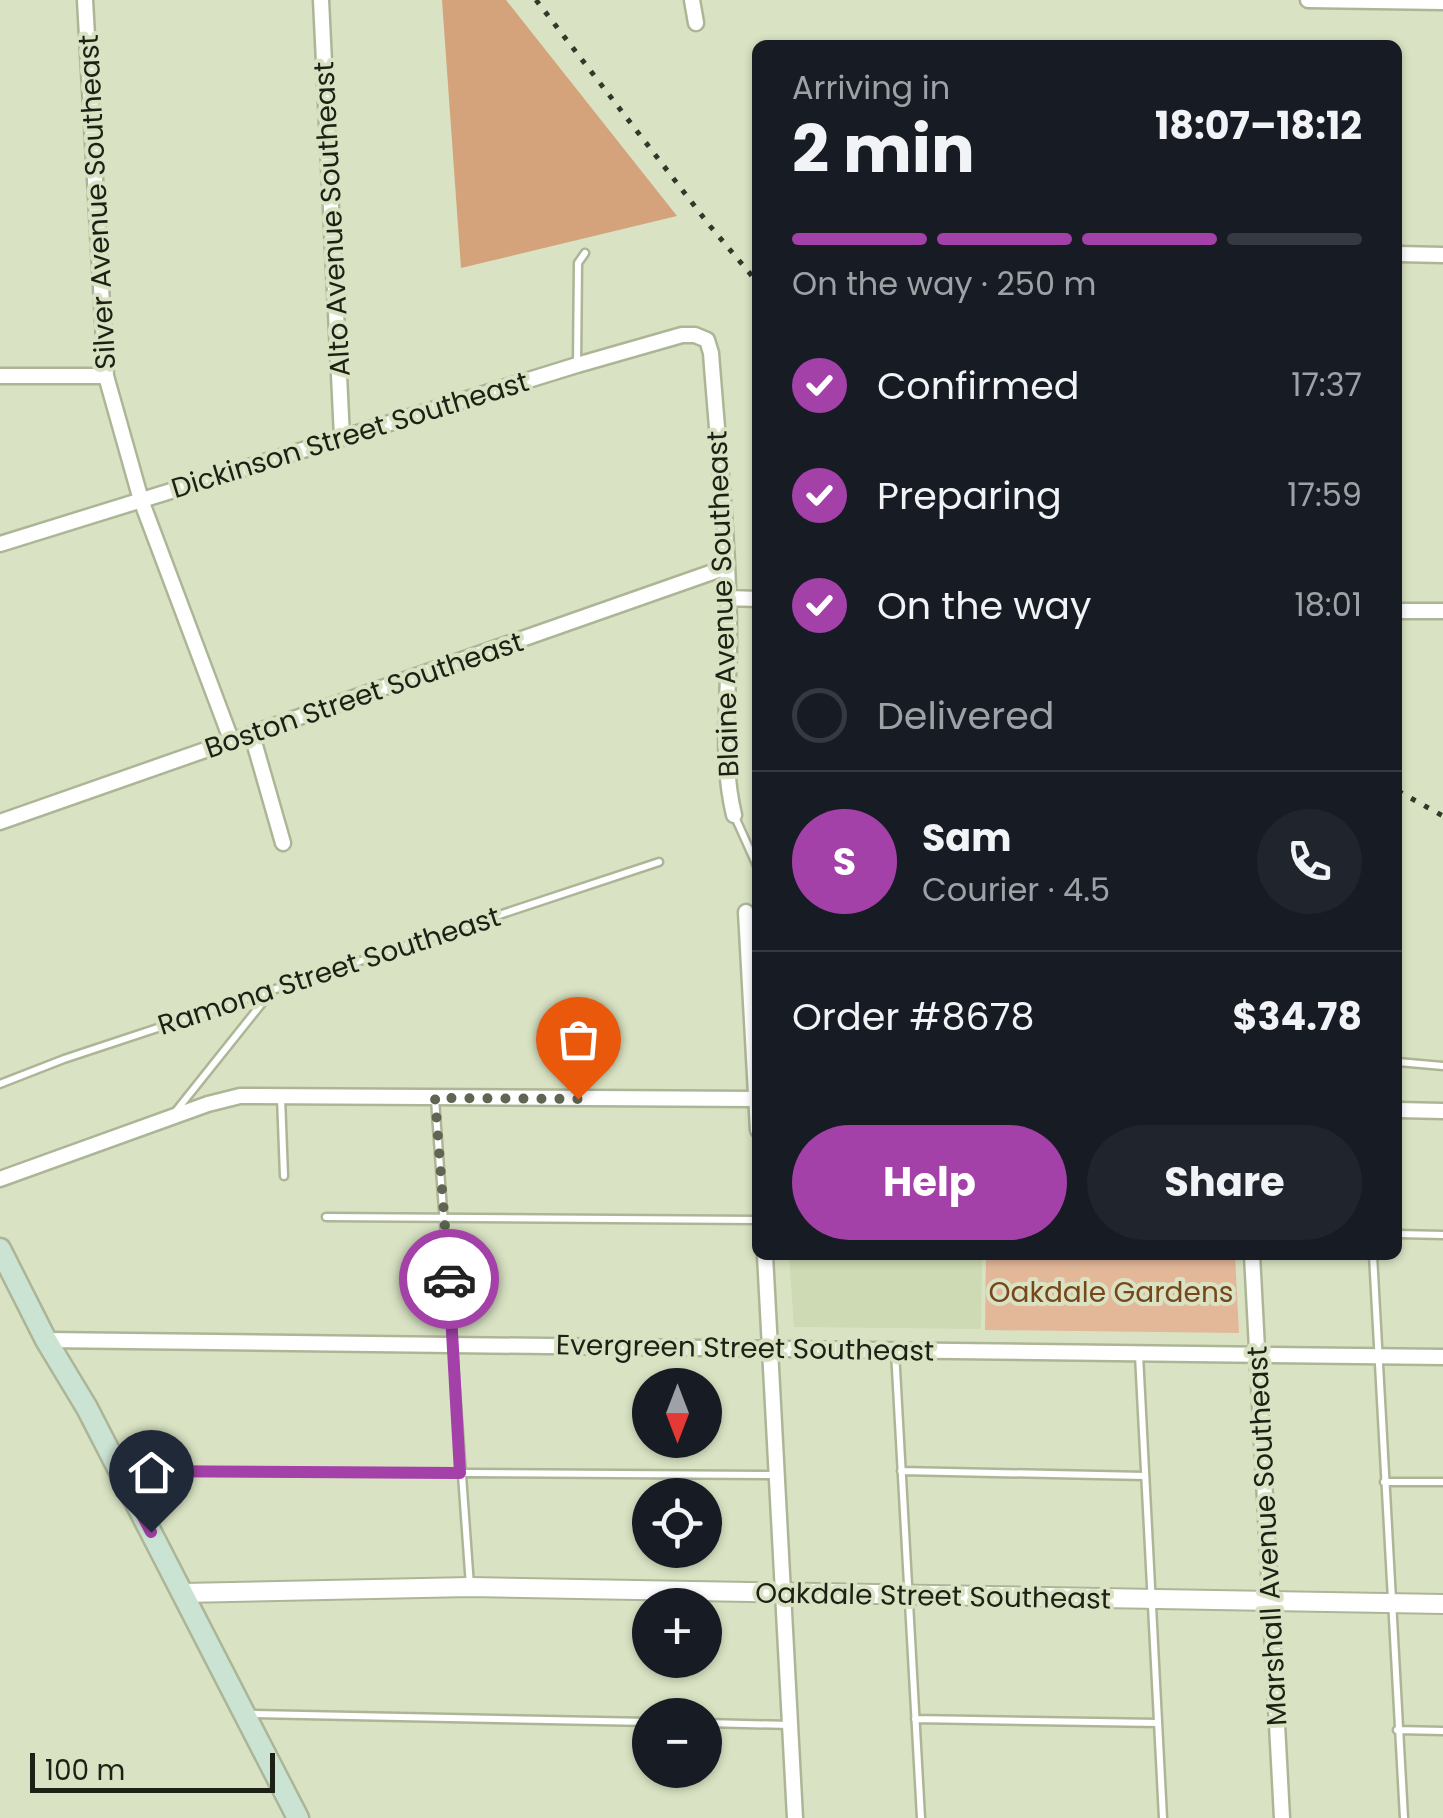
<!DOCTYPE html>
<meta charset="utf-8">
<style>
:root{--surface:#171b24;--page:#20242c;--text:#f1f3f6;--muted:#9ea1a6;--line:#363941;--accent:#a341a8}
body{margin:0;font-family:Poppins,sans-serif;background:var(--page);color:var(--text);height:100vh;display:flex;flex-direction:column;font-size:38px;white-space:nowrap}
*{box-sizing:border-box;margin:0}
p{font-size:32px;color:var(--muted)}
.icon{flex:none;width:55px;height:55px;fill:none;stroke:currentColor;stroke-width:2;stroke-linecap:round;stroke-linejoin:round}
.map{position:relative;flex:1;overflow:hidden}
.sheet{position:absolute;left:752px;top:40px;width:650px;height:1220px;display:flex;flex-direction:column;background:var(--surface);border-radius:15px;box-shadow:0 2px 8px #0004}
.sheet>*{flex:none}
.needle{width:65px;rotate:180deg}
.buttons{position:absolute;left:632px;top:1368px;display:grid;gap:20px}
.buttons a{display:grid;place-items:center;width:90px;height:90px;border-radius:50%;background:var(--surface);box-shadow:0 2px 8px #0004;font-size:50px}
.scale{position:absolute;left:30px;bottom:25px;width:245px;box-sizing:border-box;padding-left:10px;border:5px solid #1d2115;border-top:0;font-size:28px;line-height:35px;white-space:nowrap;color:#1d2115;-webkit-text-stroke:8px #d9e3c3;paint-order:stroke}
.pin{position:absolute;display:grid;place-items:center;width:85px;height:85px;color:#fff;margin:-102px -42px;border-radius:50% 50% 50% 0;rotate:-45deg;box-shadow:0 0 10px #0007}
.pin .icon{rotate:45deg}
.courier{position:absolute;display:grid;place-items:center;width:100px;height:100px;margin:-50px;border:8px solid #a341a8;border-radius:50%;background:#fff;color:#222;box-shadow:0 2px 12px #0007}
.summary em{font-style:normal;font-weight:700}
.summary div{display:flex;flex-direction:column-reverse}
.summary{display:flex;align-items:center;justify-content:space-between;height:170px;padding:0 40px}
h1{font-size:65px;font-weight:700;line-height:75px}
.bar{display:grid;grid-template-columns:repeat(4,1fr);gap:15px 10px;align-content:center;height:120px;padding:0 40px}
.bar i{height:12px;border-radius:8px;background:var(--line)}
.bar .on{background:var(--accent)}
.bar p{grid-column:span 4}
.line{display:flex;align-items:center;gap:25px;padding:0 40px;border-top:2px solid var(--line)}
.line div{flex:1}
.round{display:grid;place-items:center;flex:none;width:105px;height:105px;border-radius:52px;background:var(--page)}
ol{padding:0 40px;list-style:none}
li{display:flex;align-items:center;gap:30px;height:110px}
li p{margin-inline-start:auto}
li .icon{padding:10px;border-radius:50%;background:var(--accent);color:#fff;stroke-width:4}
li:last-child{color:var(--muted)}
li i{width:55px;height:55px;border:5px solid var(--line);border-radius:50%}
.action{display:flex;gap:20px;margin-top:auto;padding:20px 40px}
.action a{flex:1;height:115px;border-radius:60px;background:var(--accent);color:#fff;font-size:40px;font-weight:700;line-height:115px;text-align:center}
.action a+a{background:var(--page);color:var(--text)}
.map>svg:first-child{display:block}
.built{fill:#cedab3}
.green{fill:#e2b899}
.forest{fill:#d4a27b}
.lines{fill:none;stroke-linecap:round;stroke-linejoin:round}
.service-casing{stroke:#acb697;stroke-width:11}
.minor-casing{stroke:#acb697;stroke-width:19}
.tertiary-casing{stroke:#acb697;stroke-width:22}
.secondary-casing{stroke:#acb697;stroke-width:25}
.service{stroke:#fff;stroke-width:6}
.minor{stroke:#fff;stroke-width:14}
.tertiary{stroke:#fff;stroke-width:18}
.secondary{stroke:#cbe3d3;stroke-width:20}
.rail{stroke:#323729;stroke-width:5;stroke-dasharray:5 10;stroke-linecap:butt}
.done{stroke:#5f6552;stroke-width:10;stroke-dasharray:0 18}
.route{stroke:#a341a8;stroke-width:12}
.labels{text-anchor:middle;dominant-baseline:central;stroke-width:8;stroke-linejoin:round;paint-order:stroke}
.street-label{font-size:28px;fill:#1d2115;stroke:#d9e3c3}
.park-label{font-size:28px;fill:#77471b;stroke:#d9e3c3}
</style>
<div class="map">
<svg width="1443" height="1818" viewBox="0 0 1443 1818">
<rect width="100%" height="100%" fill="#d9e3c3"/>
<!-- built -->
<path class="built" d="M789,1255h193l-1,74 -187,-2z"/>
<!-- green -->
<path class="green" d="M986,1255h249l4,78 -254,-3z"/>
<!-- forest -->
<path class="forest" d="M442,0h64l171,216 -216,52z"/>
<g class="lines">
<defs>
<path id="service" d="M577,363l1,-100 7,-10
M735,817l23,51
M1398,1062l45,4
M0,1084l64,-25 595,-197
M281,1097l3,79
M435,1099l35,487
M176,1111l95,-119
M326,1217l432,3
M1398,1234l45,1
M1373,1255l31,563
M895,1351l26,467
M1139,1355l24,463
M124,1471l653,4
M901,1471l244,5
M1384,1482h59
M251,1714l399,8
M915,1719l243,4
M705,1723l85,2
M1397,1730l46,1"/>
<path id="minor" d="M85,0l21,376 35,124 91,242
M321,0l21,437
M692,0l4,23
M1308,0l135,2
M1398,254l45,1
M0,376h106
M0,544l577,-179 105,-30h13l12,5 4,13c7,95 18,190 18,285 0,60 -9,119 5,177
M728,598l30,1
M1398,611h45
M252,735l31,108
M0,822l727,-255
M746,912l12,218
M1398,1110l45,1
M0,1179l208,-75 32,-8 516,3
M765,1255l30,563
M1252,1255l30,563
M46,1340l1397,17"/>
<path id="tertiary" d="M183,1593l287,-6 973,17"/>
<path id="secondary" d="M0,1249l46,91 41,68 211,410"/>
</defs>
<!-- service casing -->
<use href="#service" class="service-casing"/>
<!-- minor casing -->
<use href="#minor" class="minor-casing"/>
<!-- tertiary casing -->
<use href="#tertiary" class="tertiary-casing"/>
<!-- secondary casing -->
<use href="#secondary" class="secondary-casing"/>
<!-- service -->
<use href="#service" class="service"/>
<!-- minor -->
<use href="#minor" class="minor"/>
<!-- tertiary -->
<use href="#tertiary" class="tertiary"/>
<!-- secondary -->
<use href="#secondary" class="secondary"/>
<!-- rail -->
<path class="rail" d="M536,0l174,226 48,57
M1398,791l45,25"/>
</g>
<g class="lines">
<!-- done -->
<path class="done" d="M449,1279l-14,-181 143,1"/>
<!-- route -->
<path class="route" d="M151,1532l-32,-61 341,2 -11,-194"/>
</g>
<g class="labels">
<!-- street labels -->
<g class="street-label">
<text transform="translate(97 202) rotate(-93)">Silver Avenue Southeast</text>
<text transform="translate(332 219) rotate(-93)">Alto Avenue Southeast</text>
<text transform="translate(350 435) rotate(-17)">Dickinson Street Southeast</text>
<text transform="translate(723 604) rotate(-92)">Blaine Avenue Southeast</text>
<text transform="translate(364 695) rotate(-19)">Boston Street Southeast</text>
<text transform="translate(329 971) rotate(-18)">Ramona Street Southeast</text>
<text transform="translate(745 1348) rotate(1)">Evergreen Street Southeast</text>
<text transform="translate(1267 1536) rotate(-93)">Marshall Avenue Southeast</text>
<text transform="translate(933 1596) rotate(1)">Oakdale Street Southeast</text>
</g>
<!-- park labels -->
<g class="park-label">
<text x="1111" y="1292">Oakdale Gardens</text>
</g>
</g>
</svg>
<div class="buttons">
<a><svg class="needle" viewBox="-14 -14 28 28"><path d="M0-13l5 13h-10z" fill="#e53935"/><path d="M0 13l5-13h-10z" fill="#9ea1a6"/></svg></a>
<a><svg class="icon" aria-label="locate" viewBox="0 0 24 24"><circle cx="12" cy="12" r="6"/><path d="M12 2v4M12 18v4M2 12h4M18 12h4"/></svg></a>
<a>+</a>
<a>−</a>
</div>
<div class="scale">100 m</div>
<div class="pin" style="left:578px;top:1099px;background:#ea580c"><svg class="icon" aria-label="bag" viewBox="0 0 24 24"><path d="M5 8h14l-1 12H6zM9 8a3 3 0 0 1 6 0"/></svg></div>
<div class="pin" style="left:151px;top:1532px;background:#1f2937"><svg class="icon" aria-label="home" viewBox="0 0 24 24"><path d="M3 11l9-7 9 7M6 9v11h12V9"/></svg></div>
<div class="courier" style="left:449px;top:1279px"><svg class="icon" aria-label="car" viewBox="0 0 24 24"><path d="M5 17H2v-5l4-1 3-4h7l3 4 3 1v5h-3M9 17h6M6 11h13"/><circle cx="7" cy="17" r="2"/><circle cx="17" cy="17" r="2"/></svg></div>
<section class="sheet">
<div class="summary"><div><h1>2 min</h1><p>Arriving in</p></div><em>18:07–18:12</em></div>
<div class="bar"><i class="on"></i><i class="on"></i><i class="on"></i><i></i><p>On the way · 250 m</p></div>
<ol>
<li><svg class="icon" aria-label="check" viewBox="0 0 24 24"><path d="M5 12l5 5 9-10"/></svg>Confirmed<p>17:37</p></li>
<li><svg class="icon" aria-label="check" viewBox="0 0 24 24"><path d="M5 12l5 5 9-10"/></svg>Preparing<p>17:59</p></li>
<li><svg class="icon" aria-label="check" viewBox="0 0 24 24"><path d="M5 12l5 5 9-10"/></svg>On the way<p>18:01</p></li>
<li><i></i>Delivered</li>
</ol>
<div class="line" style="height:180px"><b class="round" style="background:var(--accent);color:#fff">S</b><div><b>Sam</b><p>Courier · 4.5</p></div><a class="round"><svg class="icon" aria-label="phone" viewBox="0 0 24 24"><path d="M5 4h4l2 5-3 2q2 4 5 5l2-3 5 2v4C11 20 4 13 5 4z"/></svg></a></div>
<div class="line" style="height:130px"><div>Order #8678</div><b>$34.78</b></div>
<div class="action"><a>Help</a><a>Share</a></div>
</section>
</div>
